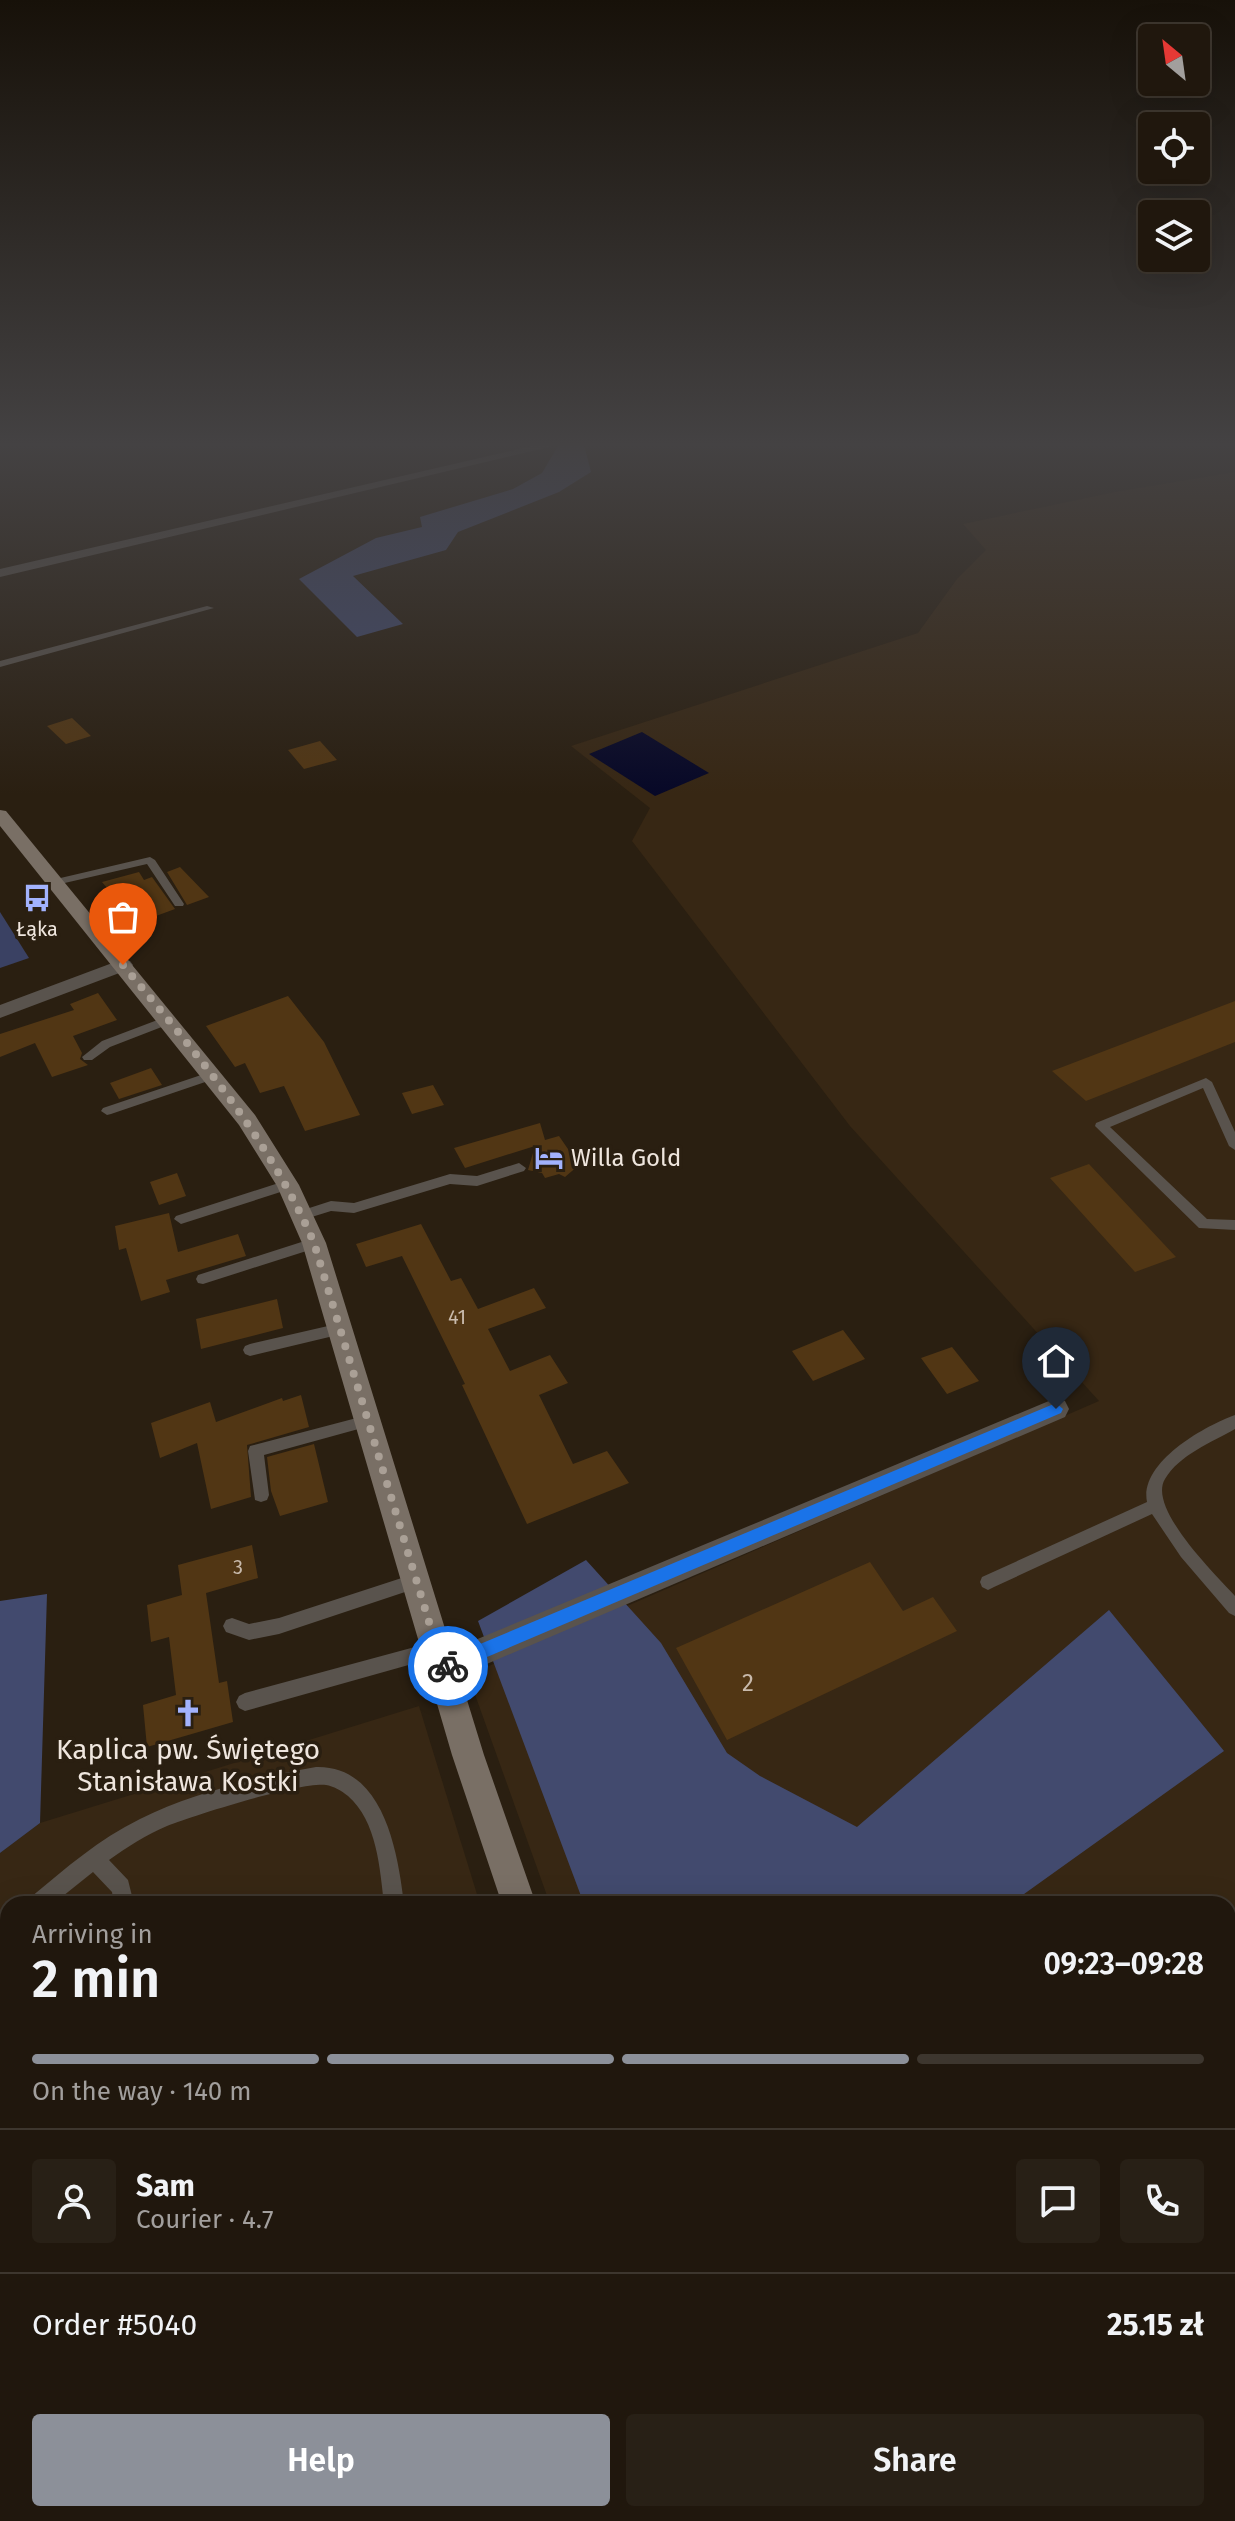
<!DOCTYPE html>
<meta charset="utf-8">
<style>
:root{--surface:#20170d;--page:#282016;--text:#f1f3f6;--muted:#a29f9d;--line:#3d362e;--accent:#8c9099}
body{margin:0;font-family:"Fira Sans",sans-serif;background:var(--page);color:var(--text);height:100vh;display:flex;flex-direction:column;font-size:30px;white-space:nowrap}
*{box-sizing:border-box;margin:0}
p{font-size:26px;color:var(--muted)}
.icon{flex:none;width:44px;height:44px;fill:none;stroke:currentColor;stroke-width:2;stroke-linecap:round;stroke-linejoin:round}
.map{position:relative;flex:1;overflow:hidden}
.panel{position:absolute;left:0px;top:1896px;width:1236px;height:626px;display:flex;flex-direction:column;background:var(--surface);border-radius:24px 24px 0 0;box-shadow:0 8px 32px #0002,0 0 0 2px var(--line)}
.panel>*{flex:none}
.needle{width:52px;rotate:331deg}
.buttons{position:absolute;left:1138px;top:24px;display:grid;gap:16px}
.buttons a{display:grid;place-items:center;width:72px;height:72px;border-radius:8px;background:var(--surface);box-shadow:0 8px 32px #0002,0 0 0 2px var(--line);font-size:40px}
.pin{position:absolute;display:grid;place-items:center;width:68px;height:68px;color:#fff;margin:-82px -34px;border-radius:50% 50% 50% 0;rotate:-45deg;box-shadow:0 0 8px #0007}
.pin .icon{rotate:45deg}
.courier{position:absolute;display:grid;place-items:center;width:80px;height:80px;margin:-40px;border:6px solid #1a73e8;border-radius:50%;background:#fff;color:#222;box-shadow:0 2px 10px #0007}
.summary em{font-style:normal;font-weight:600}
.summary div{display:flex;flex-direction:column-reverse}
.summary{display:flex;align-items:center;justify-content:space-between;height:136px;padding:0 32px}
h1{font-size:52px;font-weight:600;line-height:60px}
.bar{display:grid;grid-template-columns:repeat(4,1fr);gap:12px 8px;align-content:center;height:96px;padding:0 32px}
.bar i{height:10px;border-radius:6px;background:var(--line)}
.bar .active{background:var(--accent)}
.bar p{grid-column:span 4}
.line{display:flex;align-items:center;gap:20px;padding:0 32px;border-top:2px solid var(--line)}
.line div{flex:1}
.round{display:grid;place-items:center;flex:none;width:84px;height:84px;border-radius:8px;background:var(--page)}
.action{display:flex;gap:16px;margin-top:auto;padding:16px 32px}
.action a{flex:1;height:92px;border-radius:8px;background:var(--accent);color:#fff;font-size:32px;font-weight:600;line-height:92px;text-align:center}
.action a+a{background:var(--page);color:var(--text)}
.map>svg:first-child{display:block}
.built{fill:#372714}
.green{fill:#3a4163}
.forest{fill:#424a6e}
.water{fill:#070827}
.building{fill:#513614}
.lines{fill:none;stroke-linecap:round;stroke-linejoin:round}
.lane{fill:#59534d;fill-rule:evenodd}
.street{fill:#59534d;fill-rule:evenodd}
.secondary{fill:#796f65;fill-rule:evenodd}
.route{fill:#1a73e8}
.done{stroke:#aaa096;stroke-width:8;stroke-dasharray:0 14.4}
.labels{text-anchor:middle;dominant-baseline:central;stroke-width:7;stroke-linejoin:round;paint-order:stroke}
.far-poi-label{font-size:20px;fill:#efe6de;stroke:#2a1f11}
.number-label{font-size:20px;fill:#c8baac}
.poi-label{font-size:24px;fill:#efe6de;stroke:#2a1f11;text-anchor:start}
.near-number-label{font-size:24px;fill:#c8baac}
.near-poi-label{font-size:28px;fill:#efe6de;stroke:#2a1f11}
</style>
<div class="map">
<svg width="1235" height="2521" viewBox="0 0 1235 2521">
<rect width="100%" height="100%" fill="#2a1f11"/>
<!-- built -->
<path class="built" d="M1235,472v2049h-9l-4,-7h6v-610h-678l-82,-229 631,-274 -249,-275 -218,-285 18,-33 -79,-62 347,-113 39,-54 29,-29 -23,-26 152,-32z
M419,1706l61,198h-472v610h668l3,7h-679v-668l40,-30z"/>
<!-- green -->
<path class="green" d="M0,912l29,46 -29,10z"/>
<!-- forest -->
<path class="forest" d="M583,441l8,31 -32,20 -101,40 -12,18 -93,26 50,48 -46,13 -58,-58 77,-41 46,-11 -2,-10 93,-28 29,-16 16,-27z
M586,1560l75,83 66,110 33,23 97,51 252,-217 115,141 -214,153h-426l-106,-283z
M47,1594l-7,229 -40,30v-252z
M425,2514h225l2,7h-254z"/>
<!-- water -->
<path class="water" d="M642,732l67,41 -54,23 -66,-42z"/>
<!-- building -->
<path class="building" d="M72,718l19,18 -25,8 -19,-18z
M320,741l17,19 -33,9 -16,-19z
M180,867l29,30 -22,8 -20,-33z
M139,872l5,8 8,-3 23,32 -38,14 -35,-41z
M98,993l19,27 -44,16 9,17 -2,6 8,6 -36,12 -17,-34 -35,14v-23l74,-24 -4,-6z
M288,996l36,46 36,73 -55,16 -21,-45 -24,7 -15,-30 -10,4 -29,-41z
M1235,1001v41l-149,59 -34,-30z
M151,1068l11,17 -43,14 -9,-16z
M433,1085l11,20 -32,9 -10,-21z
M540,1123l5,17 14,-4 20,29 -14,12 -6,-3 -14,4 -3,-5 -14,-3 7,-24 -70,22 -11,-20z
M1089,1164l87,93 -41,15 -85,-94z
M177,1173l9,23 -27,9 -9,-23z
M169,1213l9,39 60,-18 8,22 -80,24 4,12 -29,9 -15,-53 -7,2 -4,-24z
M421,1224l30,57 10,-3 17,31 56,-21 12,20 -58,21 22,42 40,-16 18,28 -29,12 34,69 34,-13 22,32 -102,41 -65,-139 3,-1 -63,-128 -36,11 -10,-23z
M277,1299l6,29 -82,21 -5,-30z
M843,1330l22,29 -52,22 -21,-30z
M952,1347l27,34 -32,13 -26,-36z
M301,1395l8,32 -62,18 4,52 -40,12 -14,-66 -37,15 -9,-35 59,-21 6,20 66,-24 1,3z
M314,1444l14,58 -48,14 -9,-25 -4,-34z
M252,1545l6,33 -52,15 13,90 8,-2 6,41 -86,25 -4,-42 33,-10 -7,-58 -18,5 -4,-37 35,-10 -4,-30z
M870,1562l33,49 30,-14 24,34 -230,109 -51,-92z"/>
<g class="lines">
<!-- lane -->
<path class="lane" d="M207,606l7,2 -214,59v-6z
M150,857l5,3 29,44 -1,2h-8l-28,-42 -91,21 -5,-3 1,-2z
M168,1016l6,4 -2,3 -62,24 -18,13h-8l-2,-3 20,-16z
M213,1071l6,4 -2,3 -106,36 -4,1 -6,-4 2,-3z
M1206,1078l6,4 23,50v18l-6,-4 -26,-58 -93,39 97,92 28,1v10l-36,-2 -104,-102 1,-3z
M519,1163l7,5 -2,3 -47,15 -27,-2 -96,29 -23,-2 -29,9 -7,-5 2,-3 34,-11 23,2 96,-29 27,2z
M288,1180l5,2 2,3 -2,3 -112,36 -7,-5 2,-3z
M314,1238l5,1 2,4 -2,4 -116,37 -5,-1 -2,-4 2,-4z
M341,1323l5,2 2,4 -2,4 -96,23 -5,-2 -2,-4 2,-4 5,-2z
M368,1415l5,2 3,4 -3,4 -109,30 5,40 -2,5 -6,2 -6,-2 -7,-49 2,-5z
M1235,1415v14c-23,13 -56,26 -70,50 -18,29 51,96 70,117v20l-6,-3 -48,-56 -29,-43 -158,73 -6,3 -6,-3 -2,-5 2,-5 165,-75c-8,-39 57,-76 88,-87z
M417,1573l6,3 2,5 -2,5 -144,48 -30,6 -23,-8 -3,-6 3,-6 6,-2 17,6 30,-6z
M437,1641l6,2 3,6 -3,6 -6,2 -192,54 -6,-3 -3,-6 3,-6 6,-3z
M316,1767c68,-2 82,86 88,137h-20c-4,-35 -7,-83 -36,-108 -6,-5 -15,-10 -22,-11 -27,-3 -131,30 -159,41 -21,9 -40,21 -58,34l19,20 6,24h-20l-2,-12 -19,-20 -40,32h-25l3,-7c35,-29 68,-58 109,-78 52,-26 119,-42 176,-52z
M8,1918v23l-8,4v-23z
M1235,2013v21l-7,3v-21z
M8,2043v25l-8,4v-25z
M873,2514h26l-3,7h-26z
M925,2514h27l3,7h-27z
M1018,2514h27l3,7h-27z
M1143,2514h27l3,7h-27z"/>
<!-- street -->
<path class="street" d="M553,441h22l-575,136v-8z
M123,959l7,2 3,4 -3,4 -130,49v-13z
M1056,1398l9,3 4,8 -4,8 -611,261 -11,4 -11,-4 -4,-10 4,-10z"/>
<!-- secondary -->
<path class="secondary" d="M0,810l6,1 249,304 44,70 27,58 158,512 52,149h-34l-50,-149 -150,-512 -25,-57 -38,-61 -239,-299z
M702,2514h44l3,7h-44z"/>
</g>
<!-- sky -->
<linearGradient id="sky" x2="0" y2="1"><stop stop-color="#171109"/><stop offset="0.56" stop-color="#444243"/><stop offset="1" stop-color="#444243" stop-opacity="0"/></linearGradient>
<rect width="1235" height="794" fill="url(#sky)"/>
<!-- route -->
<path class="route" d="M1056,1403l7,6 -2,4 -607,258h-12l-2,-5 2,-6z"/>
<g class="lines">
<!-- done -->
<path class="done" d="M123,965c73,88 146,173 191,278l129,425 5,-2"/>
</g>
<!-- icons -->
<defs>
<symbol id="bus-bare" viewBox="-9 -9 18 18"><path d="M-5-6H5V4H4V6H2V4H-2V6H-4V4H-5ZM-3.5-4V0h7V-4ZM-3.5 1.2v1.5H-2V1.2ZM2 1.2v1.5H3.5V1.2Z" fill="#a2b2fd" stroke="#2a1f11" stroke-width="2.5" paint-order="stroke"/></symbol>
<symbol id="hotel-bare" viewBox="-9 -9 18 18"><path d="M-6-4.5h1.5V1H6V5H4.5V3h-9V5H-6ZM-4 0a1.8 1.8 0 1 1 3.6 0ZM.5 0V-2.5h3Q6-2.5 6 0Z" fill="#a2b2fd" stroke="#2a1f11" stroke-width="2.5" paint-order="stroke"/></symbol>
<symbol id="church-bare" viewBox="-9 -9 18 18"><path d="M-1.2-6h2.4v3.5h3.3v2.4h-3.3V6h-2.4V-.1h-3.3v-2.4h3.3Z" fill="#a2b2fd" stroke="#2a1f11" stroke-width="2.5" paint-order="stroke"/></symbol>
</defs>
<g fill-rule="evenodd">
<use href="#bus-bare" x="17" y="878" width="40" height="40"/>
<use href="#hotel-bare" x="529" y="1138" width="40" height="40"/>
<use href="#church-bare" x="168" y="1693" width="40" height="40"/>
</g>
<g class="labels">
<!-- far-poi labels -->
<g class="far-poi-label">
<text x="37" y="929">Łąka</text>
</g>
<!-- number labels -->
<g class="number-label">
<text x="457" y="1317">41</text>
<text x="238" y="1567">3</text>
</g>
<!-- poi labels -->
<g class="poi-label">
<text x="571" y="1158">Willa Gold</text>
</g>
<!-- near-number labels -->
<g class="near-number-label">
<text x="748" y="1683">2</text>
</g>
<!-- near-poi labels -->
<g class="near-poi-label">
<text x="188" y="1749">Kaplica pw. Świętego<tspan x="188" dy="32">Stanisława Kostki</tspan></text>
</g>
</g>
</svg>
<div class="buttons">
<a><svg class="needle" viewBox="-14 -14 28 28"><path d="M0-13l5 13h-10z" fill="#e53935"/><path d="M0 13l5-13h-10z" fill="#a29f9d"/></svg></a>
<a><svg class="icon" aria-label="locate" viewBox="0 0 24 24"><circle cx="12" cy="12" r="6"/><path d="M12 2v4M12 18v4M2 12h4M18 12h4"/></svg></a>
<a><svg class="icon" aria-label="layers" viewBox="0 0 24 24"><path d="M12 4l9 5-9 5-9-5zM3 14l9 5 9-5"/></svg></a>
</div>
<div class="pin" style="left:123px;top:965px;background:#ea580c"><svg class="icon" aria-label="bag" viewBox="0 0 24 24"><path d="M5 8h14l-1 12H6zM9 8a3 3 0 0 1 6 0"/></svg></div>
<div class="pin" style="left:1056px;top:1409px;background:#1f2937"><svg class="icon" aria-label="home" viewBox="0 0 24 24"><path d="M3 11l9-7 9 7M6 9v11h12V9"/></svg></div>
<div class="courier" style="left:448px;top:1666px"><svg class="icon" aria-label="bike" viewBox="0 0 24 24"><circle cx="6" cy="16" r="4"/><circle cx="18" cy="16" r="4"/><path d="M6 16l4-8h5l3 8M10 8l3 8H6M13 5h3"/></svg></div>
<section class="panel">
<div class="summary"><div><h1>2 min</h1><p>Arriving in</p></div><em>09:23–09:28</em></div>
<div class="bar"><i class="active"></i><i class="active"></i><i class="active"></i><i></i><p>On the way · 140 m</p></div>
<div class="line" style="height:144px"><a class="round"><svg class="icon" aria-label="person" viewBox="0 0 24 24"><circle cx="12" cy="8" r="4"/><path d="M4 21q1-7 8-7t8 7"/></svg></a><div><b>Sam</b><p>Courier · 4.7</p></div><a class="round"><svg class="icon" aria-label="chat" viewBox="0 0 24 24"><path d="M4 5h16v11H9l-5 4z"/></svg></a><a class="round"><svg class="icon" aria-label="phone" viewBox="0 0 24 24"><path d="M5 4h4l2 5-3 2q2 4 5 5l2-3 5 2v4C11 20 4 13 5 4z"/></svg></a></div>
<div class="line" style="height:104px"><div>Order #5040</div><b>25.15 zł</b></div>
<div class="action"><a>Help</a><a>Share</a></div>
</section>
</div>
